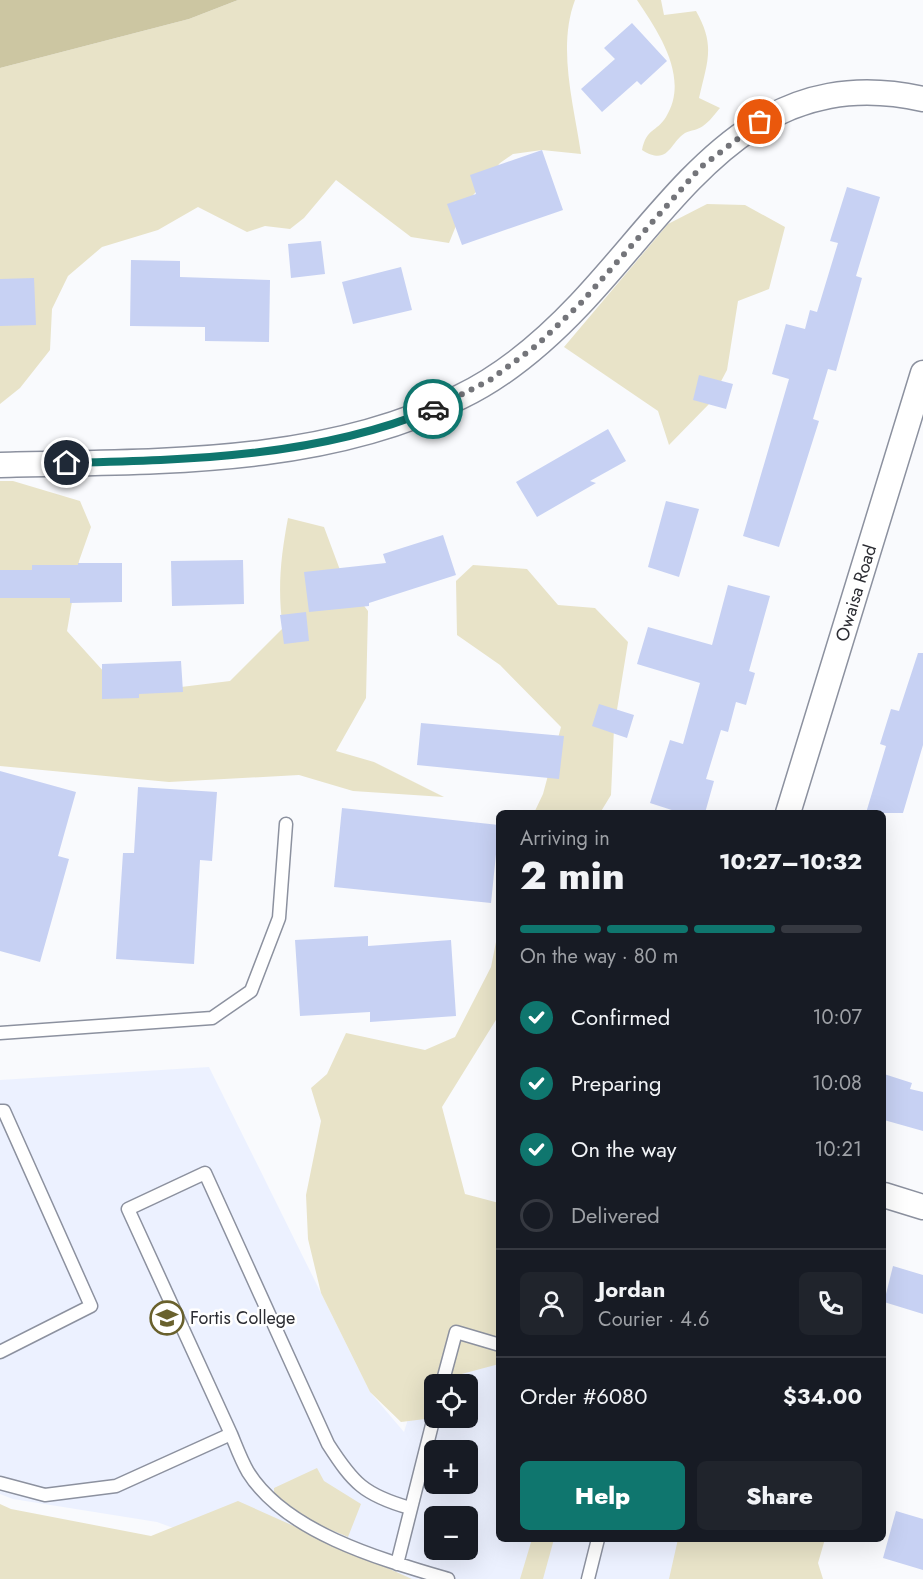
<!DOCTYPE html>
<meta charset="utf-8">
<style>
:root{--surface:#171b24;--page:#20242c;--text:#f1f3f6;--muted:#9ea1a6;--line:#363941;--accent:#0f766e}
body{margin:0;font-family:Jost,sans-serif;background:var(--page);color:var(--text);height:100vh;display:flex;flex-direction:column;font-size:22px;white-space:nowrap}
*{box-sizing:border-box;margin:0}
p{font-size:20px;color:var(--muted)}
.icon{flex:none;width:33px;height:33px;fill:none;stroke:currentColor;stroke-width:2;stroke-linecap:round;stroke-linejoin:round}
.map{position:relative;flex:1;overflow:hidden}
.panel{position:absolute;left:496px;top:810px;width:390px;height:732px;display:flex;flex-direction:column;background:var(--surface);border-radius:9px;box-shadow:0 6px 24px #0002}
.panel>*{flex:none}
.buttons{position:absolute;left:424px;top:1374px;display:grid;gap:12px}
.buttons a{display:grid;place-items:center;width:54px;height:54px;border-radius:9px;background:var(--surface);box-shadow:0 6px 24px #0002;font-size:30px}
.pin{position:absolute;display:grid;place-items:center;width:51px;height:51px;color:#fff;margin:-26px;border:3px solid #fff;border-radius:50%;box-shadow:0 2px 6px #0007}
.courier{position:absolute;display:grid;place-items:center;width:60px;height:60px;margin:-30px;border:4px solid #0f766e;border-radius:50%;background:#fff;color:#222;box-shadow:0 2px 8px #0007}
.overview em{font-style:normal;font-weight:800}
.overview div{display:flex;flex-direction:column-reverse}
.overview{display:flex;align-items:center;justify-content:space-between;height:102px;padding:0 24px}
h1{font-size:39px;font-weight:800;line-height:45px}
.bar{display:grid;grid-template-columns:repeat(4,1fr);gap:9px 6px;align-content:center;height:72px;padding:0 24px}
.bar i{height:8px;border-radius:4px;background:var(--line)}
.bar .selected{background:var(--accent)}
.bar p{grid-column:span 4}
.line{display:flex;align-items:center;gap:15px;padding:0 24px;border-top:2px solid var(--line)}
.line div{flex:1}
.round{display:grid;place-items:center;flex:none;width:63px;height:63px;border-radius:9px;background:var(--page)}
ol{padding:0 24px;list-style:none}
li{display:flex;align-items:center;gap:18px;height:66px}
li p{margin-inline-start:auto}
li .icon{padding:6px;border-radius:50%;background:var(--accent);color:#fff;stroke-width:4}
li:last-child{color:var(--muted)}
li i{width:33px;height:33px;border:3px solid var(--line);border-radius:50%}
.cta{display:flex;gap:12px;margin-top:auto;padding:12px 24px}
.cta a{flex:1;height:69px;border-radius:9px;background:var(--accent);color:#fff;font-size:24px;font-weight:800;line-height:69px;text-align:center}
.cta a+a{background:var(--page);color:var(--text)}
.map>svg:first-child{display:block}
.built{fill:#ecf1ff;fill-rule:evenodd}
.green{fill:#e8e3c8}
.water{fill:#ccc6a2}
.building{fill:#c7d1f3}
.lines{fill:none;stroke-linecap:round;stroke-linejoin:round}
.lane-casing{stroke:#8c919f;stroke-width:15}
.street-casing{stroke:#8c919f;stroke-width:27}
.lane{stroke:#fff;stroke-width:12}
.street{stroke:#fff;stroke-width:24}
.done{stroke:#74757a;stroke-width:6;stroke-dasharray:0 10.8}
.route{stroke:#0f766e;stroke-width:8}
.labels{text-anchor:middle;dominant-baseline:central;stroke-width:5;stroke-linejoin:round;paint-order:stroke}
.street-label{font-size:18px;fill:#2c2d33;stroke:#fff}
.poi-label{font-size:18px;fill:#2c2d33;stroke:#fff;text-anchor:start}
</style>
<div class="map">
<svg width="923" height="1579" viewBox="0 0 923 1579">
<rect width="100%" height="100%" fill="#f9fafd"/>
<!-- built -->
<path class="built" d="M209,1067l161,325 34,40 38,-123 57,17 1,213h192l-11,40h-369l-155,-57 -144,-23 -13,-5v-414zM435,1384h33v34h-33zM435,1450h33v34h-33zM435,1516h33v34h-33z"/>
<!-- green -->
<path class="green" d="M238,0h337c-18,48 -1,105 6,154l-39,-4 -29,4 -13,9 -36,43 -15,37 -38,-6 -75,-57 -32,38 -14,11 -25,-3 -18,6 -49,-25 -40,23 -56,17 -34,29 -16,33 -2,41 -30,38 -20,16v-336l189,-49z
M637,0h24l3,15 32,-4c20,35 11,51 3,87l21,10c-5,6 -11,14 -17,18 -5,4 -12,4 -18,7 -15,9 -16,34 -43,17 5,-23 14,-17 24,-33 24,-39 -7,-84 -29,-117z
M707,204l38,1 40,22 -16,62 -31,12 -11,69 -18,34 -40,41 -11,-34 -94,-64 104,-123z
M0,481h13l67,20 11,26 -12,34 -12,70 57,63 106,-13 53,-53c-6,-38 -2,-73 5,-110l36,9 19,51 25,33 -2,87 -30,53 38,11 70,35 -91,-6 -54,-16 -130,7 -169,-16z
M473,565l54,4 31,36 37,3 33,34 -14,86 -3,67 -11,18h-66l9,-19 18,-67 -61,-62 -43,-30 -1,-54z
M499,927v88l-57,92 23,87 34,9v161l-56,15 -2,5h-6v13l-10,22 -24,3 -31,-30 -49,-99 -13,-54 -2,-44 15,-74 -10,-33 16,-14 19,-41 79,17 30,-13 36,-70z
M317,1468l7,13 37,23 -13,33 -36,-15 -38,-28v-6z
M238,1501l174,78h-412v-75l11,5 140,27z
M532,1539h22l-11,40h-23z
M678,1539h147l-7,24 5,16h-154z"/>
<!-- water -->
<path class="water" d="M0,0h238l-49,19 -189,49z"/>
<!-- building -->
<path class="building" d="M632,23l35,38 -26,24 -4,-4 -35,31 -21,-23 34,-30 -11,-11z
M542,150l21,60 -101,35 -15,-41 29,-10 -6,-19z
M847,187l33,10 -24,79 6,2 -12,43 -14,50 -8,-2 -15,50 6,2 -40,126 -36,-11 46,-157 -17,-5 14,-50 19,5 5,-19 7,2 21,-69 -8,-2z
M321,241l4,33 -34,4 -3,-34z
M131,260l49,1v16l90,3 -1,62 -64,-1v-14l-75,-1z
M401,267l11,43 -59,14 -11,-42z
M34,278l2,47 -36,1v-47z
M699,375l34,9 -7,25 -33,-9z
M608,429l18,32 -36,20 6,2 -59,34 -21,-35z
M666,501l33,8 -20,68 -31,-10z
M443,535l13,40 -87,28v3l-60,6 -5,-40 82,-9 -3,-9z
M243,560l1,44 -72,2 -1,-45z
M78,563h44v39l-52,1v-5h-70v-28h32v-5h46z
M728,585l42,11 -21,75 6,2 -9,32 -10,-3 -8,30 -7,-2 -15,49 8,2 -9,32h-24l-31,-10 20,-63 13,4 17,-61 -63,-19 11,-37 64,18z
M306,612l3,29 -25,3 -4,-29z
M918,653h5v92l-20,68h-37l20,-67 -6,-2 11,-35 8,2z
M181,661l2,31 -44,2v4l-37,1v-35z
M599,704l35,11 -7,23 -35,-12z
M421,723l143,13 -5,43 -142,-14z
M0,771l76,21 -18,64 11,3 -29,103 -40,-11z
M138,787l79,5 -5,69 -12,-1 -6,104 -78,-5 7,-106h11z
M342,808l157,17 -8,78 -157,-16z
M368,936v10l83,-6 5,76 -86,6v-10l-70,4 -5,-76z
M884,1074l28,9 -2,6 13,3v39l-39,-11z
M893,1266l30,9v39l-39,-12z
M896,1511l27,8v51l-40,-12z"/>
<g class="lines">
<defs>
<path id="lane" d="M0,1033l212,-15 39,-27 28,-73 7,-94
M0,1111h4l87,195 -91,46
M442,1384l14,-52 44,13
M231,1434c5,12 10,26 17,38 38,61 135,88 200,107
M0,1483l45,12 71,-9 115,-52 -103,-225 77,-36 123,271c25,39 36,51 82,64
M397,1564l38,-151
M588,1579l10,-40"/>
<path id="street" d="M0,465c153,-4 319,2 460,-68 44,-21 86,-57 120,-93 100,-106 172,-243 343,-205
M788,813l135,-440
M884,1195l39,12"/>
</defs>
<!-- lane casing -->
<use href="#lane" class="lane-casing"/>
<!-- street casing -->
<use href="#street" class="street-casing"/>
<!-- lane -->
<use href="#lane" class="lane"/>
<!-- street -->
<use href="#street" class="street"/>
</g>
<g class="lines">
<!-- done -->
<path class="done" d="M433,409l57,-29 47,-35 43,-41 121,-137 59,-45"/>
<!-- route -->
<path class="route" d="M67,463c123,-3 251,-6 366,-54"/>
</g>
<!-- icons -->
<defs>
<symbol id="university-ring" viewBox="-11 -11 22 22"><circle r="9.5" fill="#fff" stroke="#69612d" stroke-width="1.5"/><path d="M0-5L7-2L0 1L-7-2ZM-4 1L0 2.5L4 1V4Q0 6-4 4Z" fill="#69612d"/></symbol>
</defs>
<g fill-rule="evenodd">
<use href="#university-ring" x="148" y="1299" width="38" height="38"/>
</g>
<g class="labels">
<!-- street labels -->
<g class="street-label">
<text transform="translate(856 593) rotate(-73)">Owaisa Road</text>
</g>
<!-- poi labels -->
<g class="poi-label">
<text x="190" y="1318">Fortis College</text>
</g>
</g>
</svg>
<div class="buttons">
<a><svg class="icon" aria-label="locate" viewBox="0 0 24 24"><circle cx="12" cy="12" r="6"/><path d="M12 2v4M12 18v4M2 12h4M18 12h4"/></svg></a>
<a>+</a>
<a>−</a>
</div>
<div class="pin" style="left:760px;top:122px;background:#ea580c"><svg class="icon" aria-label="bag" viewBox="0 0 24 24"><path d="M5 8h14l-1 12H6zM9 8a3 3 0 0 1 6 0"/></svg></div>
<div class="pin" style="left:67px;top:463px;background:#1f2937"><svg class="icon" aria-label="home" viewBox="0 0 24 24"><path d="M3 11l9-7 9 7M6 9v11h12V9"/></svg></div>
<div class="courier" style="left:433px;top:409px"><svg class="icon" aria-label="car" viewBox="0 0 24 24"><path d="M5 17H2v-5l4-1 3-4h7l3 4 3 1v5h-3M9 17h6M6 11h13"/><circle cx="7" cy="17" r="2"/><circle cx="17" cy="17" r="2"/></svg></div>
<section class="panel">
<div class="overview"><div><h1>2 min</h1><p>Arriving in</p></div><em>10:27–10:32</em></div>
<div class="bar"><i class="selected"></i><i class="selected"></i><i class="selected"></i><i></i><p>On the way · 80 m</p></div>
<ol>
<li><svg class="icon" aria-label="check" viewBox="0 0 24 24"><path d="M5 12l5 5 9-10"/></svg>Confirmed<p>10:07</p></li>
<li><svg class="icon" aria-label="check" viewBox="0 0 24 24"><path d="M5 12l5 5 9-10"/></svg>Preparing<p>10:08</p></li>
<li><svg class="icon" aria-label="check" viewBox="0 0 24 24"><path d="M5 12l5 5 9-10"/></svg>On the way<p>10:21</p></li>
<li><i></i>Delivered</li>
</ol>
<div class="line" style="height:108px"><a class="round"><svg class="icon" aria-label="person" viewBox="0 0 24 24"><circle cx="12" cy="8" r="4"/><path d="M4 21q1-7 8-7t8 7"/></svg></a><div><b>Jordan</b><p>Courier · 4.6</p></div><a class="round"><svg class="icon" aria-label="phone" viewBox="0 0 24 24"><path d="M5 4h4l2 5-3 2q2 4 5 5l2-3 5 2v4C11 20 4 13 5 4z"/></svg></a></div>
<div class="line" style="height:78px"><div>Order #6080</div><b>$34.00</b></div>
<div class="cta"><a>Help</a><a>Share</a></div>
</section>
</div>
